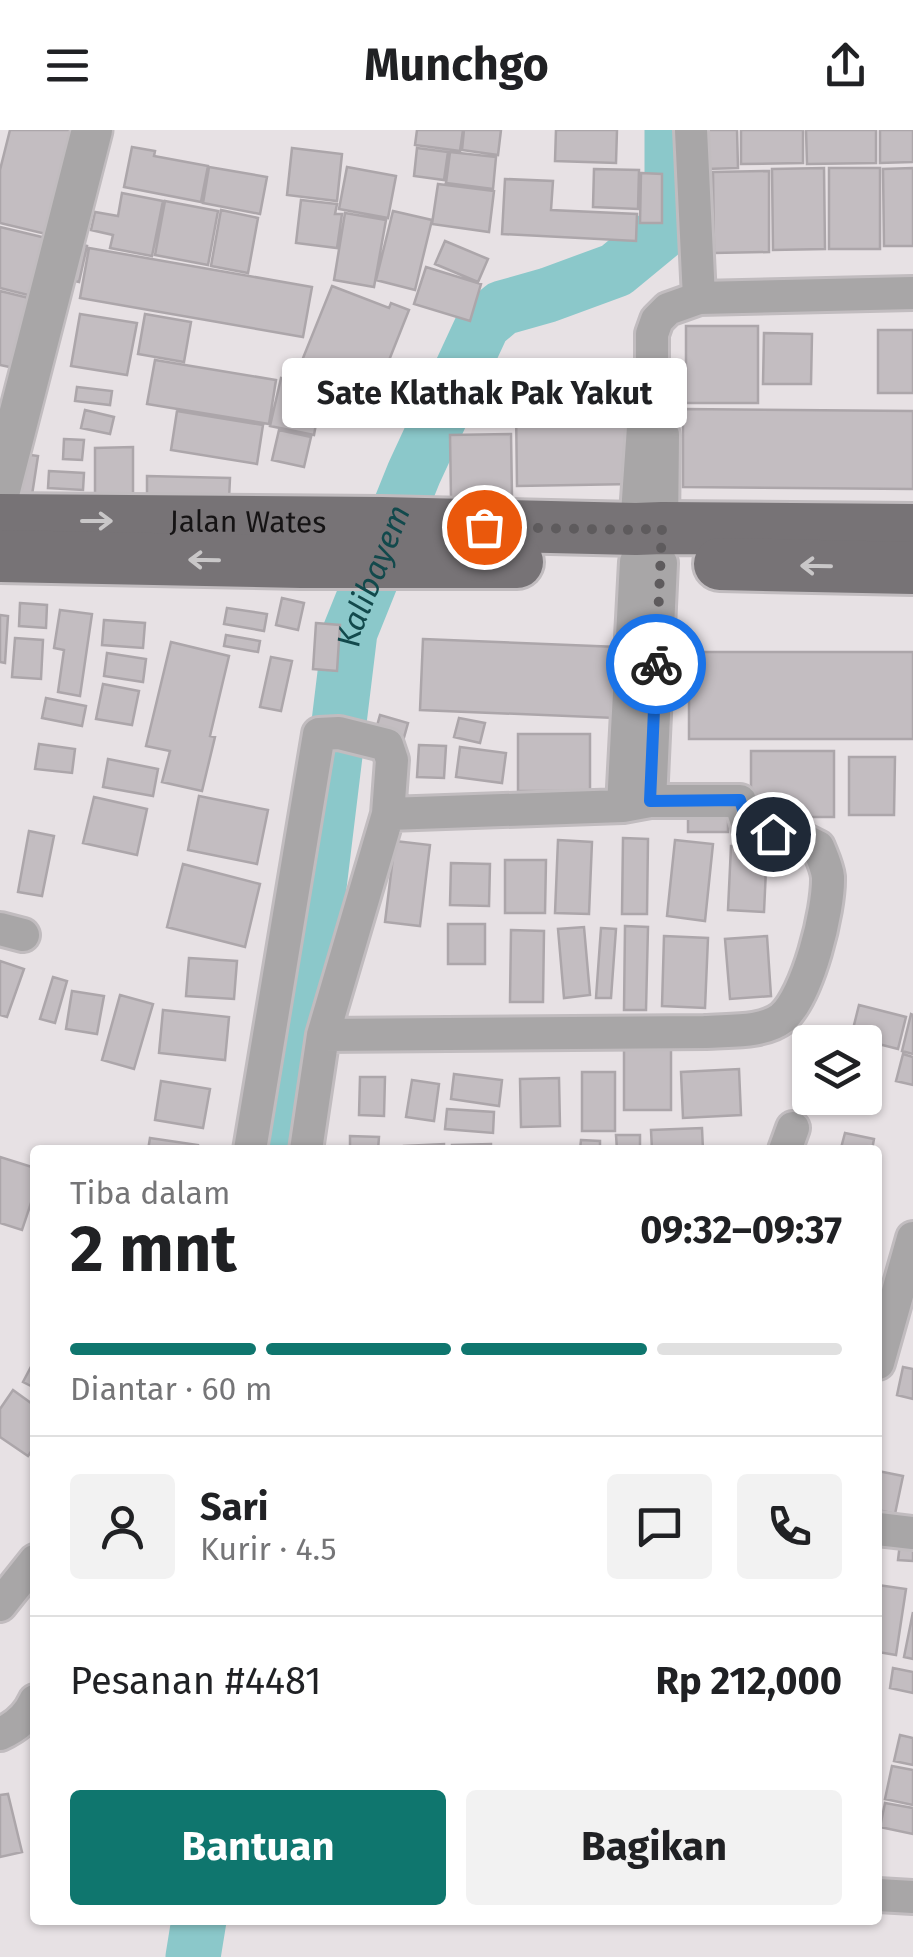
<!DOCTYPE html>
<html lang="id">
<meta charset="utf-8">
<style>
:root{--surface:#fff;--page:#f2f2f2;--text:#202124;--muted:#757577;--line:#e0e0e0;--accent:#0f766e}
body{margin:0;font-family:"Fira Sans",sans-serif;background:var(--page);color:var(--text);height:100vh;display:flex;flex-direction:column;font-size:38px;white-space:nowrap}
*{box-sizing:border-box;margin:0}
p{font-size:32px;color:var(--muted)}
.icon{flex:none;width:55px;height:55px;fill:none;stroke:currentColor;stroke-width:2;stroke-linecap:round;stroke-linejoin:round}
.map{position:relative;flex:1;overflow:hidden}
.panel{position:absolute;left:30px;top:1015px;width:852px;height:780px;display:flex;flex-direction:column;background:var(--surface);border-radius:10px;box-shadow:0 2px 8px #0004}
.panel>*{flex:none}
.fabs{position:absolute;left:792px;top:895px;display:grid;gap:20px}
.fabs a{display:grid;place-items:center;width:90px;height:90px;border-radius:10px;background:var(--surface);box-shadow:0 2px 8px #0004;font-size:50px}
.pin{position:absolute;display:grid;place-items:center;width:85px;height:85px;color:#fff;margin:-42px;border:5px solid #fff;border-radius:50%;box-shadow:0 2px 10px #0007}
.courier{position:absolute;display:grid;place-items:center;width:100px;height:100px;margin:-50px;border:8px solid #1a73e8;border-radius:50%;background:#fff;color:#222;box-shadow:0 2px 12px #0007}
.bubble{position:absolute;height:70px;border-radius:10px;background:var(--surface);box-shadow:0 2px 8px #0004;font-size:32px;font-weight:700;line-height:70px;text-align:center}
.head em{font-style:normal;font-weight:700}
.head div{display:flex;flex-direction:column-reverse}
.head{display:flex;align-items:center;justify-content:space-between;height:170px;padding:0 40px}
h1{font-size:65px;font-weight:700;line-height:75px}
.bar{display:grid;grid-template-columns:repeat(4,1fr);gap:15px 10px;align-content:center;height:120px;padding:0 40px}
.bar i{height:12px;border-radius:8px;background:var(--line)}
.bar .current{background:var(--accent)}
.bar p{grid-column:span 4}
.line{display:flex;align-items:center;gap:25px;padding:0 40px;border-top:2px solid var(--line)}
.line div{flex:1}
.round{display:grid;place-items:center;flex:none;width:105px;height:105px;border-radius:10px;background:var(--page)}
.primary-button{display:flex;gap:20px;margin-top:auto;padding:20px 40px}
.primary-button a{flex:1;height:115px;border-radius:10px;background:var(--accent);color:#fff;font-size:40px;font-weight:700;line-height:115px;text-align:center}
.primary-button a+a{background:var(--page);color:var(--text)}
header{display:flex;justify-content:space-between;align-items:center;height:130px;padding:0 40px;background:var(--surface);font-size:45px;font-weight:700}
.map>svg:first-child{display:block}
.lines{fill:none;stroke-linecap:round;stroke-linejoin:round}
.river{stroke:#8bc8ca;stroke-width:55}
.building{fill:#c3bdc1;stroke:#aca6aa;stroke-width:2.5}
.minor-casing{stroke:#c1bcbf;stroke-width:38}
.tertiary-casing{stroke:#c1bcbf;stroke-width:45}
.primary-casing{stroke:#c1bcbf;stroke-width:58}
.minor{stroke:#a8a6a7;stroke-width:32}
.tertiary{stroke:#a8a6a7;stroke-width:40}
.primary{stroke:#777376;stroke-width:52}
.oneway{stroke:#c9c7c8}
.done{stroke:#5e5b5d;stroke-width:10;stroke-dasharray:0 18}
.route{stroke:#1a73e8;stroke-width:12}
.labels{text-anchor:middle;dominant-baseline:central;stroke-width:8;stroke-linejoin:round;paint-order:stroke}
.street-label{font-size:30px;fill:#151314;stroke:#fff}
.water-label{font-size:32px;font-style:italic;fill:#12494c;stroke:#fff}
</style>
<header><svg class="icon" aria-label="menu" viewBox="0 0 24 24"><path d="M4 6h16M4 12h16M4 18h16"/></svg>Munchgo<svg class="icon" aria-label="share" viewBox="0 0 24 24"><path d="M12 15V3M7 8l5-5 5 5M5 13v7h14v-7"/></svg></header>
<div class="map">
<svg width="913" height="1827" viewBox="0 0 913 1827">
<rect width="100%" height="100%" fill="#e7e1e4"/>
<g class="lines">
<!-- river -->
<g class="river">
<path id="s1" d="M287,1020l63,-518 64,-159 69,-149 19,-16 46,-13 68,-25 51,-42 5,-47v-51"/>
<path d="M193,1827l6,-37"/>
</g>
</g>
<!-- building -->
<path class="building" d="M10,0h63l-27,104 -46,-11v-53z
M417,0h46l-3,21 -45,-6z
M464,0h37l-3,25 -36,-5z
M556,0h61l-1,33 -61,-2z
M704,0h33l1,38 -33,1z
M741,0h62v33l-62,1z
M806,0h70v33l-69,1z
M880,0h33v32l-33,1z
M132,17l23,4 -1,5 54,10 -7,36 -77,-15z
M292,18l50,6 -5,47 -50,-6z
M417,18l31,4 -4,28 -30,-4z
M450,22l46,5 -3,32 -47,-6z
M209,37l58,10 -7,37 -57,-11z
M347,37l49,9 -8,42 -49,-9z
M824,38l1,81 -52,1 -1,-81z
M829,38h51v81h-51z
M913,38v78h-29l-1,-77z
M594,39l45,1 -1,39 -45,-2z
M769,41v81l-55,1 -1,-81z
M641,43l21,1v49h-22z
M505,49l48,2 -2,29 86,4 -1,27 -134,-7z
M438,54l56,7 -5,41 -57,-8z
M122,63l41,8 -11,55 -42,-8 3,-13 -22,-5 4,-18 23,4z
M301,70l36,4 -2,10h7l-5,34 -41,-5z
M165,71l53,10 -10,54 -53,-10z
M221,80l37,8 -10,55 -37,-7z
M393,81l39,9 -17,70 -39,-10z
M345,83l41,7 -12,67 -40,-7z
M0,97l46,11 -14,58 -32,-8z
M445,111l43,18 -10,23 -43,-18z
M71,112l16,4 -8,36 -17,-4z
M89,118l223,39 -9,50 -223,-39z
M426,137l55,17 -11,37 -56,-17z
M332,156l57,22 2,-5 18,7 -35,88 -75,-30z
M0,161l45,11 -17,69 -28,-6z
M80,184l57,9 -10,52 -56,-9z
M145,184l46,8 -7,40 -46,-8z
M686,196h72v77h-72z
M878,200h35v63h-35z
M764,203l48,1 -1,50h-48z
M155,230l121,20 -7,44 -122,-20z
M281,248l73,16 -5,25 -31,-6 -4,22 -44,-9z
M77,257l35,4 -2,14 -35,-4z
M631,258l2,96 -116,2 -1,-78 75,-2v-17z
M683,279l230,2v78l-230,-2z
M85,280l29,7 -4,17 -29,-6z
M177,281l86,14 -6,39 -86,-14z
M279,300l32,7 -7,30 -32,-7z
M511,304l1,63 -61,1 -1,-63z
M64,309l20,1 -2,20 -19,-1z
M133,317v55h-38v-54z
M17,323l21,3 -6,39 -21,-3z
M49,341l35,2 -1,17 -35,-2z
M147,346l83,2 -1,21 -82,-2z
M282,468l22,5 -6,27 -22,-5z
M20,473l27,2 -1,23 -27,-2z
M227,478l40,6 -3,17 -40,-7z
M60,480l32,4 -12,82 -22,-4 6,-42 -10,-2z
M0,485l8,1 -3,47 -5,-1z
M104,490l41,3 -2,25 -41,-3z
M316,493l24,2 -3,46 -24,-2z
M226,505l34,6 -2,11 -34,-6z
M15,508l28,2 -2,39 -29,-2z
M423,509l195,8 -3,71 -195,-8z
M171,512l58,14 -19,80 5,1 -13,54 -40,-9 8,-31 -24,-5z
M689,522h224v87h-224z
M107,523l39,6 -3,23 -39,-6z
M271,527l21,4 -11,50 -21,-4z
M103,554l36,7 -7,34 -36,-6z
M46,568l40,8 -4,20 -40,-8z
M380,585l28,8 -5,18 -28,-8z
M459,588l26,5 -5,20 -26,-6z
M518,604h72v57h-72z
M39,614l36,5 -3,24 -37,-4z
M419,615l27,1 -2,32 -27,-1z
M460,617l46,6 -4,30 -46,-6z
M751,621h83v66h-83z
M849,627h46l-1,58h-45z
M108,629l50,10 -5,27 -50,-9z
M199,666l69,14 -11,54 -69,-14z
M94,667l53,12 -10,46 -54,-12z
M688,682h40v20h-40z
M29,701l25,5 -12,60 -24,-4z
M623,708l25,1 -1,75h-25z
M558,710l34,2 -3,72 -34,-1z
M675,710l38,4 -8,77 -38,-5z
M395,711l35,4 -10,81 -35,-4z
M731,716l36,2 -3,64 -36,-2z
M505,730h41l-1,53h-40z
M451,733l39,1 -1,42 -39,-1z
M183,734l77,20 -15,63 -78,-20z
M448,794h37v40h-37z
M625,796l23,1 -2,83h-22z
M584,797l6,68 -26,3 -6,-69z
M601,798l15,1 -5,69h-15z
M511,800l33,1 -1,71h-33z
M664,806l44,2 -3,70 -43,-2z
M767,806l4,60 -41,3 -5,-60z
M189,828l48,3 -3,38 -48,-3z
M0,831l24,8 -17,48 -7,-2z
M53,847l14,4 -12,42 -15,-4z
M72,861l32,5 -7,38 -31,-5z
M120,865l33,9 -19,65 -32,-9z
M859,875l47,12 -8,32 -47,-12z
M163,880l66,7 -4,43 -66,-7z
M911,884l2,1v39l-11,-3z
M671,914v66h-47v-65z
M903,924l10,3v28l-17,-4z
M739,939l2,46 -58,3 -2,-46z
M582,942h33v59h-33z
M454,944l48,6 -3,26 -48,-7z
M360,947h25l-1,39 -25,-1z
M559,948l1,48 -39,1 -1,-48z
M412,950l27,4 -5,37 -28,-4z
M161,951l49,8 -7,39 -48,-8z
M447,979l47,3 -1,21 -48,-4z
M702,998l1,22h-51l-1,-20z
M845,1003l29,6 -2,11 -31,-2z
M616,1005h24v15h-23z
M350,1006l29,1 -1,13h-28z
M150,1008l48,7v5h-50z
M581,1010l19,1v9h-20z
M444,1014v6h-40v-4z
M491,1014v6h-39v-5z
M0,1027l35,11v23l-13,39 -22,-7z
M35,1229v29l-12,-6z
M903,1237l10,2v30l-16,-4z
M13,1260l22,16v40l-7,10 -28,-19v-28z
M878,1341l25,5 -8,38 -17,-4z
M901,1405l12,1v25l-15,-1z
M878,1455l28,4 -10,66 -18,-3z
M913,1482v47l-9,-2z
M893,1538l20,4v21l-23,-5z
M900,1605l13,3v27l-19,-4z
M892,1636l21,4v35l-28,-6z
M8,1664l14,58 -22,5v-62z
M885,1673l28,5v26l-33,-7z"/>
<g class="lines">
<defs>
<path id="minor" d="M691,0l8,168
M662,398l1,-93
M636,399l7,-102 9,-18v-75l5,-14 11,-11 31,-11 214,-5
M650,671l11,-238
M623,676l13,-244
M0,799l23,6
M250,1020l69,-416 20,-1 48,12 5,15 -4,54
M306,1020l17,-115 65,-221 235,-8 27,-5h90l10,31 46,4 22,11c4,10 9,20 10,30 1,33 -20,119 -46,141 -19,15 -54,12 -77,14l-382,3
M785,1020l8,-22
M878,1233l35,-125
M878,1399l35,4
M0,1475l35,-44
M0,1604c16,-7 28,-17 35,-33
M878,1765l35,2"/>
<path id="tertiary" d="M0,360l92,-360"/>
<g id="primary">
<path id="s2" d="M0,390l382,3 254,6 26,-1 251,2"/>
<path d="M0,426l301,6h216"/>
<path d="M720,434l193,4"/>
</g>
</defs>
<!-- minor casing -->
<use href="#minor" class="minor-casing"/>
<!-- tertiary casing -->
<use href="#tertiary" class="tertiary-casing"/>
<!-- primary casing -->
<use href="#primary" class="primary-casing"/>
<!-- minor -->
<use href="#minor" class="minor"/>
<!-- tertiary -->
<use href="#tertiary" class="tertiary"/>
<!-- primary -->
<use href="#primary" class="primary"/>
</g>
<!-- one-way arrows -->
<defs><path id="oneway-shaft" d="M-6 0H5M1.5-3L5.5 0L1.5 3" fill="none" stroke-width="1.6" stroke-linecap="round" stroke-linejoin="round" transform="scale(2.5)"/></defs>
<g class="oneway">
<use href="#oneway-shaft" transform="translate(97 391)"/>
<use href="#oneway-shaft" transform="translate(204 430) rotate(-179)"/>
<use href="#oneway-shaft" transform="translate(816 436) rotate(-179)"/>
</g>
<g class="lines">
<!-- done -->
<path class="done" d="M484,397l152,3 26,-2 -6,136"/>
<!-- route -->
<path class="route" d="M656,534l-6,137 90,-1 10,32 23,2"/>
</g>
<g class="labels">
<!-- street labels -->
<g class="street-label">
<text stroke="none"><textPath href="#s2" startOffset="248">Jalan Wates</textPath></text>
</g>
<!-- water labels -->
<g class="water-label">
<text stroke="none"><textPath href="#s1" startOffset="582">Kalibayem</textPath></text>
</g>
</g>
</svg>
<div class="fabs">
<a><svg class="icon" aria-label="layers" viewBox="0 0 24 24"><path d="M12 4l9 5-9 5-9-5zM3 14l9 5 9-5"/></svg></a>
</div>
<div class="pin" style="left:484px;top:397px;background:#ea580c"><svg class="icon" aria-label="bag" viewBox="0 0 24 24"><path d="M5 8h14l-1 12H6zM9 8a3 3 0 0 1 6 0"/></svg></div>
<div class="pin" style="left:773px;top:704px;background:#1f2937"><svg class="icon" aria-label="home" viewBox="0 0 24 24"><path d="M3 11l9-7 9 7M6 9v11h12V9"/></svg></div>
<div class="courier" style="left:656px;top:534px"><svg class="icon" aria-label="bike" viewBox="0 0 24 24"><circle cx="6" cy="16" r="4"/><circle cx="18" cy="16" r="4"/><path d="M6 16l4-8h5l3 8M10 8l3 8H6M13 5h3"/></svg></div>
<div class="bubble" style="left:282px;top:228px;width:405px">Sate Klathak Pak Yakut</div>
<section class="panel">
<div class="head"><div><h1>2 mnt</h1><p>Tiba dalam</p></div><em>09:32–09:37</em></div>
<div class="bar"><i class="current"></i><i class="current"></i><i class="current"></i><i></i><p>Diantar · 60 m</p></div>
<div class="line" style="height:180px"><a class="round"><svg class="icon" aria-label="person" viewBox="0 0 24 24"><circle cx="12" cy="8" r="4"/><path d="M4 21q1-7 8-7t8 7"/></svg></a><div><b>Sari</b><p>Kurir · 4.5</p></div><a class="round"><svg class="icon" aria-label="chat" viewBox="0 0 24 24"><path d="M4 5h16v11H9l-5 4z"/></svg></a><a class="round"><svg class="icon" aria-label="phone" viewBox="0 0 24 24"><path d="M5 4h4l2 5-3 2q2 4 5 5l2-3 5 2v4C11 20 4 13 5 4z"/></svg></a></div>
<div class="line" style="height:130px"><div>Pesanan #4481</div><b>Rp 212,000</b></div>
<div class="primary-button"><a>Bantuan</a><a>Bagikan</a></div>
</section>
</div>
